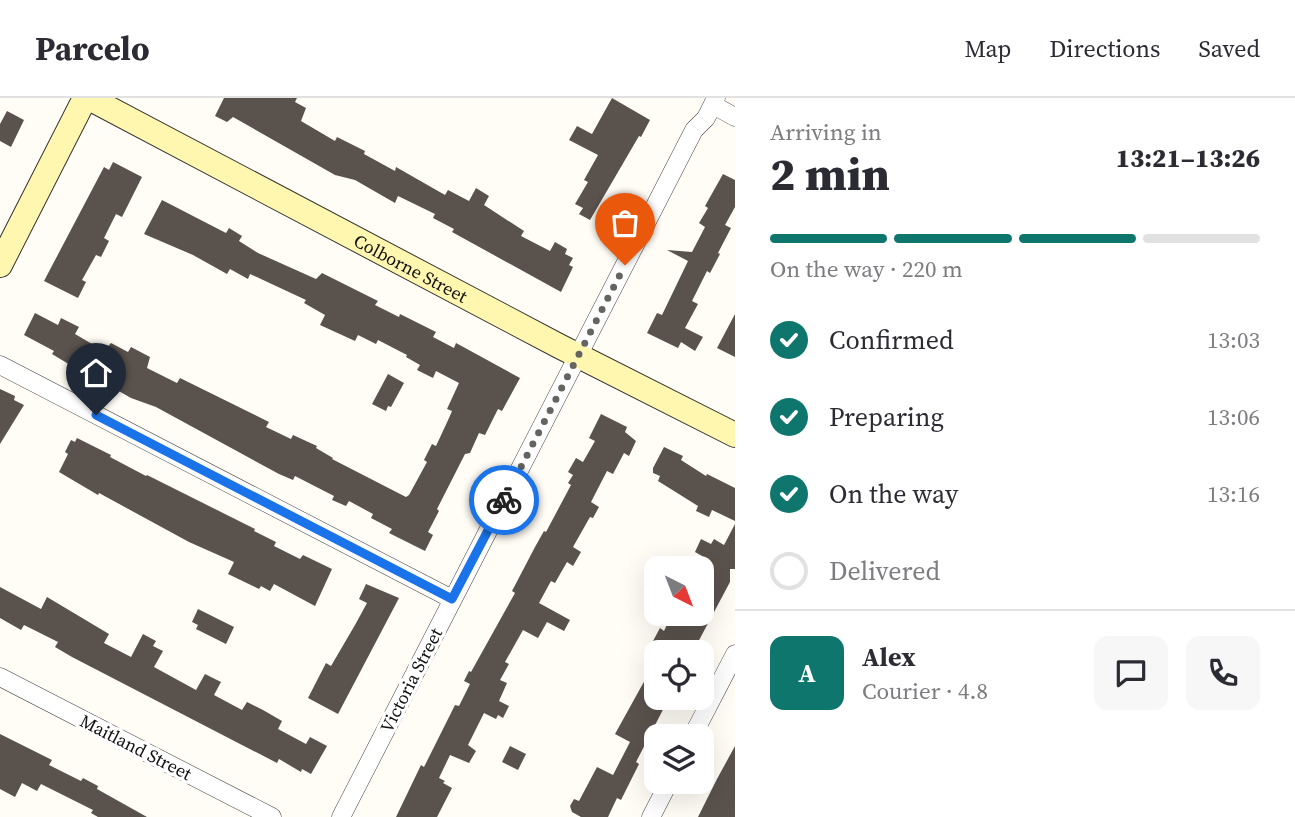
<!DOCTYPE html>
<meta charset="utf-8">
<style>
:root{--surface:#fff;--page:#f7f7f7;--text:#2b2b33;--muted:#7c7c81;--line:#e1e1e2;--accent:#0f766e}
body{margin:0;font-family:"Source Serif 4",serif;background:var(--page);color:var(--text);height:100vh;display:flex;flex-direction:column;font-size:26px;white-space:nowrap}
*{box-sizing:border-box;margin:0}
p{font-size:23px;color:var(--muted)}
.icon{flex:none;width:38px;height:38px;fill:none;stroke:currentColor;stroke-width:2;stroke-linecap:round;stroke-linejoin:round}
.map{position:relative;flex:1;overflow:hidden}
.details{display:flex;flex-direction:column;background:var(--surface);width:560px}
.details>*{flex:none}
.needle{width:46px;rotate:138deg}
.controls{position:absolute;left:644px;top:458px;display:grid;gap:14px}
.controls a{display:grid;place-items:center;width:70px;height:70px;border-radius:14px;background:var(--surface);box-shadow:0 7px 28px #0002;font-size:35px}
.pin{position:absolute;display:grid;place-items:center;width:60px;height:60px;color:#fff;margin:-72px -30px;border-radius:50% 50% 50% 0;rotate:-45deg;box-shadow:0 0 7px #0007}
.pin .icon{rotate:45deg}
.courier{position:absolute;display:grid;place-items:center;width:70px;height:70px;margin:-35px;border:5px solid #1a73e8;border-radius:50%;background:#fff;color:#222;box-shadow:0 2px 9px #0007}
.head em{font-style:normal;font-weight:800}
.head div{display:flex;flex-direction:column-reverse}
.head{display:flex;align-items:center;justify-content:space-between;height:119px;padding:0 35px}
h1{font-size:46px;font-weight:800;line-height:52px}
.bar{display:grid;grid-template-columns:repeat(4,1fr);gap:10px 7px;align-content:center;height:84px;padding:0 35px}
.bar i{height:9px;border-radius:5px;background:var(--line)}
.bar .selected{background:var(--accent)}
.bar p{grid-column:span 4}
.line{display:flex;align-items:center;gap:18px;padding:0 35px;border-top:2px solid var(--line)}
.line div{flex:1}
.round{display:grid;place-items:center;flex:none;width:74px;height:74px;border-radius:14px;background:var(--page)}
ol{padding:0 35px;list-style:none}
li{display:flex;align-items:center;gap:21px;height:77px}
li p{margin-inline-start:auto}
li .icon{padding:7px;border-radius:50%;background:var(--accent);color:#fff;stroke-width:4}
li:last-child{color:var(--muted)}
li i{width:38px;height:38px;border:4px solid var(--line);border-radius:50%}
header{display:flex;align-items:center;gap:42px;box-sizing:border-box;height:98px;padding:0 35px;background:var(--surface);border-bottom:2px solid var(--line)}
header strong{font-size:33px}
nav{display:flex;gap:38px;margin-inline-start:auto;font-size:24px}
main{display:flex;flex:1;min-height:0}
.map>svg:first-child{display:block}
.building{fill:#5a524d}
.lines{fill:none;stroke-linecap:round;stroke-linejoin:round}
.street-casing{stroke:#444;stroke-width:19}
.secondary-casing{stroke:#333;stroke-width:26}
.street{stroke:#fff;stroke-width:18}
.secondary{stroke:#fff6b0;stroke-width:24}
.done{stroke:#646461;stroke-width:7;stroke-dasharray:0 12.6}
.route{stroke:#1a73e8;stroke-width:9}
.labels{text-anchor:middle;dominant-baseline:central;stroke-width:7;stroke-linejoin:round;paint-order:stroke}
.street-label{font-size:18px;fill:#111;stroke:#fff}
</style>
<header>
<strong>Parcelo</strong>
<nav><a>Map</a><a>Directions</a><a>Saved</a></nav>
</header>
<main>
<div class="map">
<svg width="735" height="719" viewBox="0 0 735 719">
<rect width="100%" height="100%" fill="#fffdf5"/>
<!-- building -->
<path class="building" d="M224,0h73l-2,4 11,6 -5,13 34,20 2,-4 28,14 -1,3 31,17 1,-4 49,28 3,-5 21,11 7,-13 13,8 -5,9 40,26 -3,5 29,15 5,-9 12,7 -2,5 8,4 -4,7 4,2 -12,25 -109,-60 2,-3 -21,-11 2,-4 -37,-18 -3,7 -40,-23 -20,-5 -102,-58 -6,5 -12,-6z
M612,0l38,22 -9,17 -2,-1 -49,84 -11,-6 4,-6 -8,-4 13,-22 -4,-2 14,-25 -29,-15 8,-14 15,8z
M7,13l17,9 -13,27 -11,-6v-17z
M113,64l29,15 -20,40 -6,-3 -12,24 5,3 -8,16 -5,-2 -14,25 4,2 -8,16 -34,-17 60,-114 5,3z
M723,76l12,6v27l-10,18 6,3 -13,25 2,1 -10,19 -3,-2 -15,30 6,3 -13,24 18,9 -8,14 -14,-9 -3,6 -31,-15 10,-20 5,2 26,-54 -21,-11 25,2 13,-25 -6,-4 9,-15 -3,-2z
M162,102l64,33 3,-5 13,8 -3,5 19,12 58,26 6,-6 56,28 -3,4 24,12 1,-3 36,18 -3,5 21,11 2,-5 64,35 -18,33 -4,-2 -13,26 -6,-2 -9,20 -5,1 -28,55 2,2 -11,21 5,3 -8,16 -36,-18 3,-4 -21,-11 2,-4 -24,-13 -3,5 -14,-6 2,-4 -39,-20 -2,4 -14,-6 -123,-67 -25,-9 -14,-8 1,-3 -31,-16 -2,3 -33,-20 2,-3 -30,-16 11,-22 23,12 3,-7 18,9 -4,7 29,17 7,-8 17,9 3,-5 19,10 -3,11 30,15 3,-5 89,44 -3,5 25,12 2,-4 24,11 -1,2 17,10 -1,1 74,38 3,-2 18,-33 -3,-2 8,-16 4,2 13,-28 3,-7 -5,-2 12,-26 -23,-12 -3,7 -16,-8 3,-5 -14,-8 1,-2 -29,-15 -2,4 -18,-9 -3,6 -35,-16 5,-10 -21,-12 2,-3 -56,-26 -2,5 -18,-10 -3,5 -34,-19 -49,-21z
M735,216v43l-18,-9z
M388,276l16,9 -13,24 -3,-1 -2,5 -14,-7z
M0,291l15,7 -1,4 10,5 -24,39z
M601,316l26,13 -2,5 11,9 -7,15 -5,-3 -11,21 -6,-3 -16,31 8,5 -6,11 -3,-1 -17,30 8,5 -8,14 -6,-4 -12,21 -4,-2 -12,22 31,17 -6,11 -17,-9 -9,16 -15,-8 -18,32 4,2 -9,16 7,3 -8,18 10,5 -6,12 -5,-3 -2,4 -12,-6 -16,32 8,6 -7,12 -19,-8 -11,23 6,3 -2,2 9,5 -15,29h-41l25,-52 3,2 31,-62 4,1 11,-22 -6,-3 5,-10 2,1 44,-79 -3,-2 23,-44 9,-16 2,1 25,-47 -3,-2 5,-8 -5,-3 8,-14 7,4 12,-21 -6,-3z
M77,340l34,17 -1,2 36,19 1,-1 108,54 -1,2 22,11 -2,4 26,13 3,-4 29,14 -17,37 -41,-22 -4,7 -9,-5 -2,3 -31,-15 6,-12 -45,-20 -90,-49 -1,2 -39,-23 9,-18 -3,-2 6,-12 4,2z
M664,349l19,9 -2,4 25,16 1,-2 28,14v33l-23,-11 -3,7 -13,-6 2,-5 -40,-25 2,-5 -7,-3v-5z
M735,426v45h-5v13l-33,62 16,9h-53l3,-6 -10,-6 7,-13 4,3 8,-17h30v-45h-7l7,-13 -7,-4 6,-13 10,5 3,-5 10,6z
M366,486l33,14 -61,116 -30,-16 18,-35 5,3 24,-41 12,-22 -8,-4z
M0,489l41,22 6,-12 62,37 -5,9 27,14 12,-23 13,7 -3,5 10,5 -9,16 42,23 9,-16 16,8 -7,13 28,15 5,-8 16,8 19,11 -4,8 28,15 4,-7 17,9 -16,28 -9,-5 -1,3 -22,-13 -2,4 -205,-106 -17,-10 3,-5 -34,-17 -3,5 -21,-12z
M198,511l36,18 -8,17 -30,-15 2,-4 -6,-3z
M656,562v38h13l-33,64 3,2 -18,36 -4,-2 -9,19h-27l-9,-5 -2,-6 4,-7 5,2 18,-34 16,8 17,-33 -15,-8z
M0,636l52,26 -3,5 32,16 2,-3 15,8 -1,3 50,28h-49l-7,-4 2,-3 -52,-26 -4,7 -15,-8 -7,14 -15,-8z
M510,648l16,8 -8,16 -16,-8z
M735,648v71h-37l19,-38z"/>
<g class="lines">
<defs>
<path id="street" d="M713,7l22,12
M0,267l452,234
M0,579l272,140
M692,639l43,-83
M341,719l353,-687 12,-12 10,-20
M651,719l18,-35"/>
<g id="secondary">
<path id="s1" d="M89,0l470,248 176,89"/>
<path d="M0,167l85,-167"/>
</g>
</defs>
<!-- street casing -->
<use href="#street" class="street-casing"/>
<!-- secondary casing -->
<use href="#secondary" class="secondary-casing"/>
<!-- street -->
<use href="#street" class="street"/>
<!-- secondary -->
<use href="#secondary" class="secondary"/>
</g>
<g class="lines">
<!-- done -->
<path class="done" d="M504,402l121,-235"/>
<!-- route -->
<path class="route" d="M96,317l356,184 52,-99"/>
</g>
<g class="labels">
<!-- street labels -->
<g class="street-label">
<text stroke="none"><textPath href="#s1" startOffset="364">Colborne Street</textPath></text>
<text transform="translate(411 582) rotate(-63)">Victoria Street</text>
<text transform="translate(136 649) rotate(27)">Maitland Street</text>
</g>
</g>
</svg>
<div class="controls">
<a><svg class="needle" viewBox="-14 -14 28 28"><path d="M0-13l5 13h-10z" fill="#e53935"/><path d="M0 13l5-13h-10z" fill="#7c7c81"/></svg></a>
<a><svg class="icon" aria-label="locate" viewBox="0 0 24 24"><circle cx="12" cy="12" r="6"/><path d="M12 2v4M12 18v4M2 12h4M18 12h4"/></svg></a>
<a><svg class="icon" aria-label="layers" viewBox="0 0 24 24"><path d="M12 4l9 5-9 5-9-5zM3 14l9 5 9-5"/></svg></a>
</div>
<div class="pin" style="left:625px;top:167px;background:#ea580c"><svg class="icon" aria-label="bag" viewBox="0 0 24 24"><path d="M5 8h14l-1 12H6zM9 8a3 3 0 0 1 6 0"/></svg></div>
<div class="pin" style="left:96px;top:317px;background:#1f2937"><svg class="icon" aria-label="home" viewBox="0 0 24 24"><path d="M3 11l9-7 9 7M6 9v11h12V9"/></svg></div>
<div class="courier" style="left:504px;top:402px"><svg class="icon" aria-label="bike" viewBox="0 0 24 24"><circle cx="6" cy="16" r="4"/><circle cx="18" cy="16" r="4"/><path d="M6 16l4-8h5l3 8M10 8l3 8H6M13 5h3"/></svg></div>
</div>
<section class="details">
<div class="head"><div><h1>2 min</h1><p>Arriving in</p></div><em>13:21–13:26</em></div>
<div class="bar"><i class="selected"></i><i class="selected"></i><i class="selected"></i><i></i><p>On the way · 220 m</p></div>
<ol>
<li><svg class="icon" aria-label="check" viewBox="0 0 24 24"><path d="M5 12l5 5 9-10"/></svg>Confirmed<p>13:03</p></li>
<li><svg class="icon" aria-label="check" viewBox="0 0 24 24"><path d="M5 12l5 5 9-10"/></svg>Preparing<p>13:06</p></li>
<li><svg class="icon" aria-label="check" viewBox="0 0 24 24"><path d="M5 12l5 5 9-10"/></svg>On the way<p>13:16</p></li>
<li><i></i>Delivered</li>
</ol>
<div class="line" style="height:126px"><b class="round" style="background:var(--accent);color:#fff">A</b><div><b>Alex</b><p>Courier · 4.8</p></div><a class="round"><svg class="icon" aria-label="chat" viewBox="0 0 24 24"><path d="M4 5h16v11H9l-5 4z"/></svg></a><a class="round"><svg class="icon" aria-label="phone" viewBox="0 0 24 24"><path d="M5 4h4l2 5-3 2q2 4 5 5l2-3 5 2v4C11 20 4 13 5 4z"/></svg></a></div>
</section>
</main>
